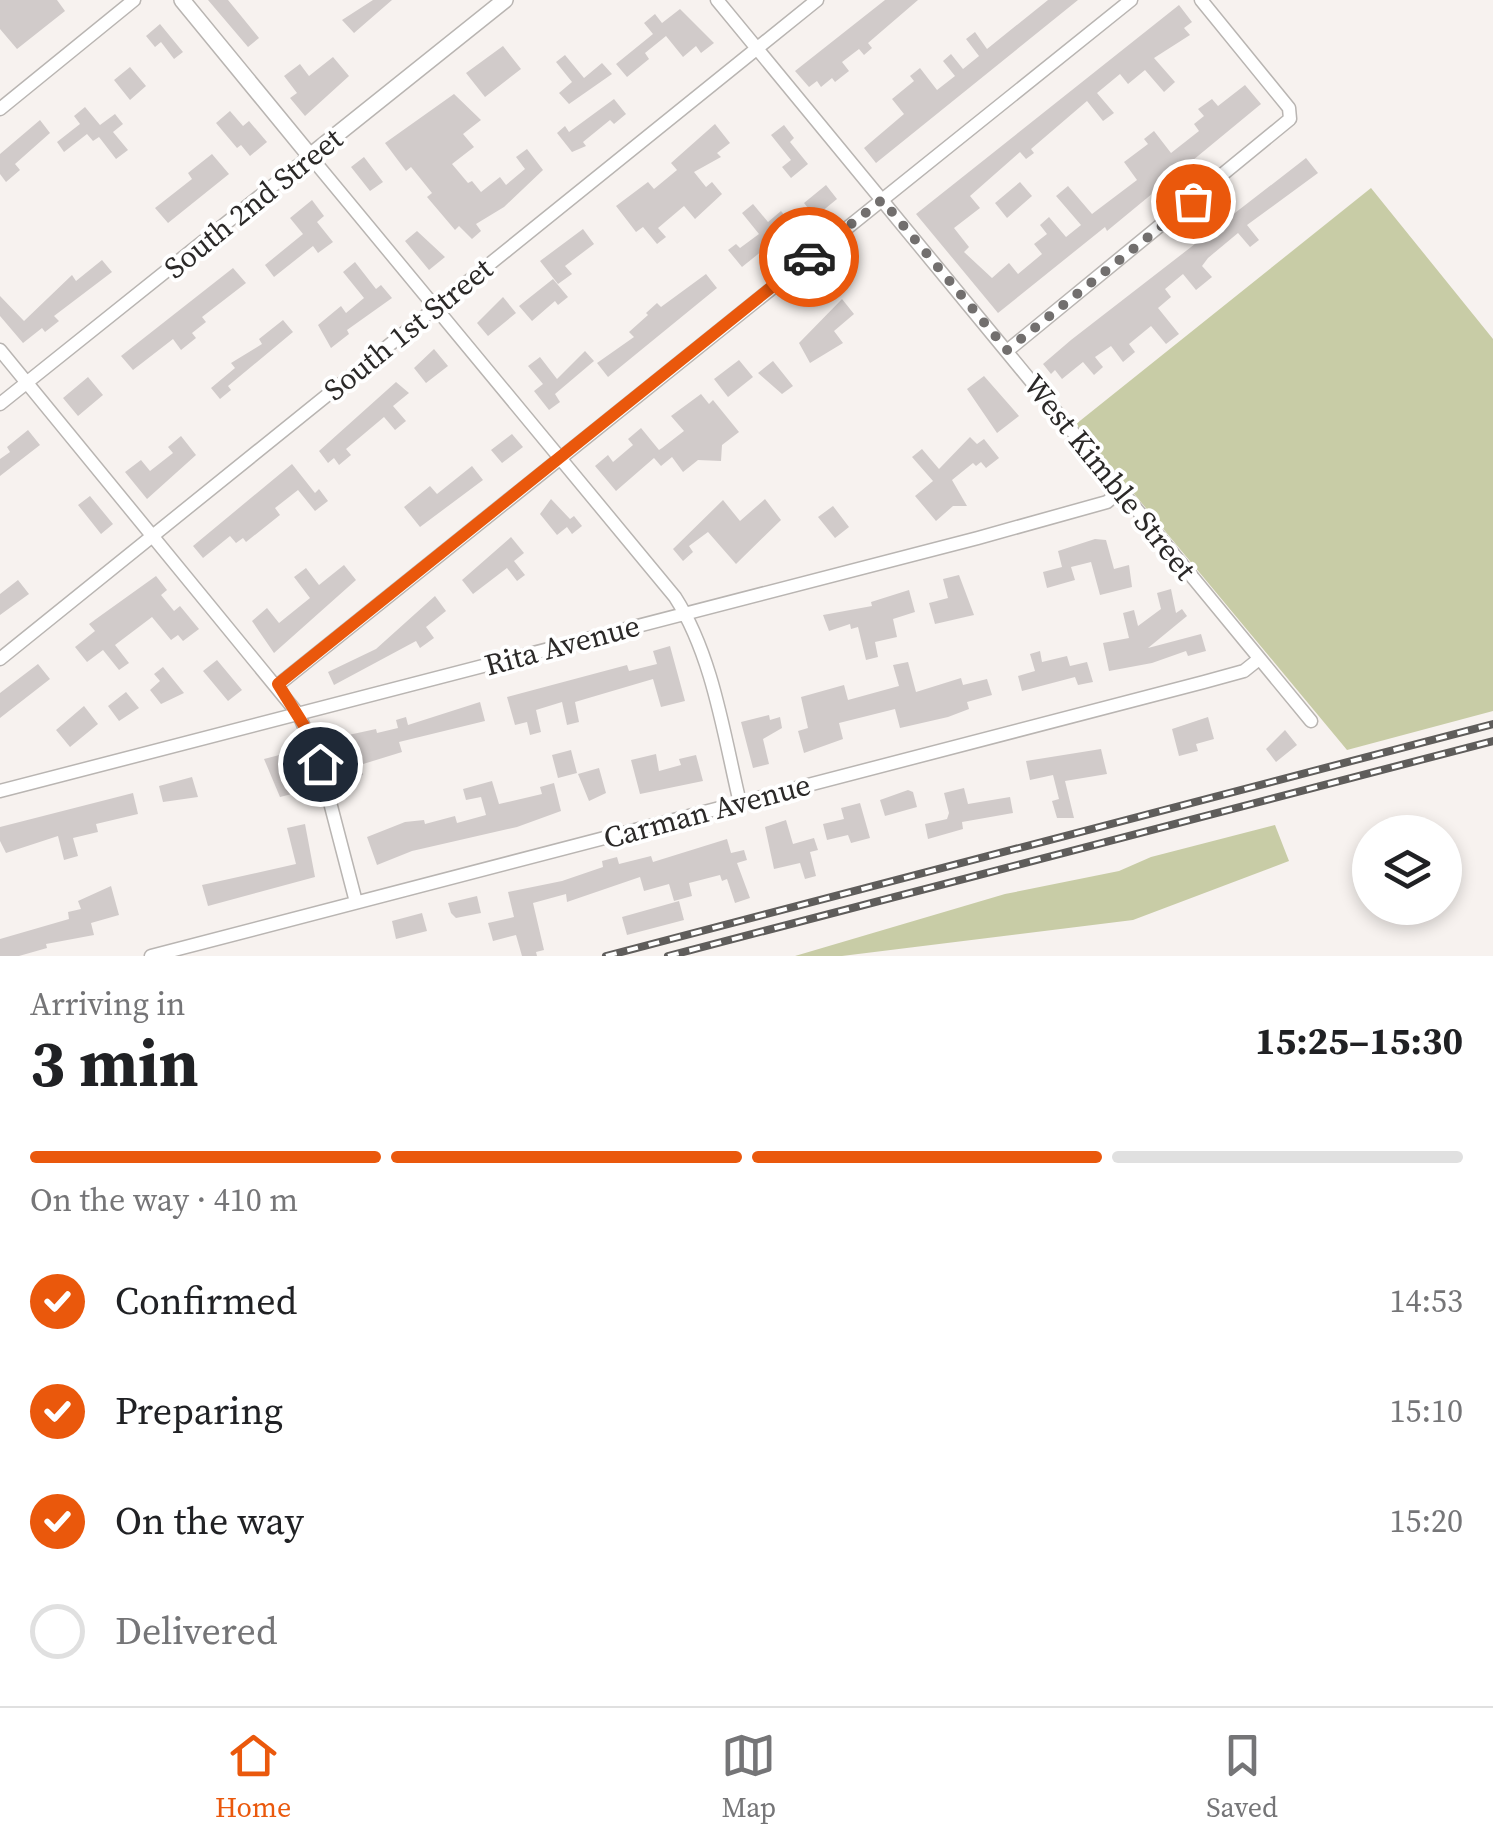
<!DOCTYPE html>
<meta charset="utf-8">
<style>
:root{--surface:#fff;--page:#f2f2f2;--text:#202124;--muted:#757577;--line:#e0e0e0;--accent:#ea580c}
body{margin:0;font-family:"Source Serif 4",serif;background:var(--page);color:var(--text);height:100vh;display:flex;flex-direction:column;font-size:38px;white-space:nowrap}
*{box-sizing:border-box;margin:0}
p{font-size:32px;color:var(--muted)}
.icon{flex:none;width:55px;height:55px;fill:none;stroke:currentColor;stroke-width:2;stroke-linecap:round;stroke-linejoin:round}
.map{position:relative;height:956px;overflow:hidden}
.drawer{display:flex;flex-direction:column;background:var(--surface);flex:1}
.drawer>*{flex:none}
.buttons{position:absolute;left:1352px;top:815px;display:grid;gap:20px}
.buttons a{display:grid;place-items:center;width:110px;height:110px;border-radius:50%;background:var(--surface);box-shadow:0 5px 15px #0003;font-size:50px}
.pin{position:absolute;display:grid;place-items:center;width:85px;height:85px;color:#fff;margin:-42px;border:5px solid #fff;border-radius:50%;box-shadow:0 2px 10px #0007}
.courier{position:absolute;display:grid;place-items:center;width:100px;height:100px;margin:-50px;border:8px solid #ea580c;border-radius:50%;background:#fff;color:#222;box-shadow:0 2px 12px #0007}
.overview em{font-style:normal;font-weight:700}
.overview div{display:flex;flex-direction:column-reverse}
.overview{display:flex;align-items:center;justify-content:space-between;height:170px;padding:0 30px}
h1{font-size:65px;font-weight:700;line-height:75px}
.bar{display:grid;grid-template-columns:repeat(4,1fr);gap:15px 10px;align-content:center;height:120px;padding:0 30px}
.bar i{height:12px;border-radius:8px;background:var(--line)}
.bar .current{background:var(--accent)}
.bar p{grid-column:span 4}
ol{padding:0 30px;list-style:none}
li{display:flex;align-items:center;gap:30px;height:110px}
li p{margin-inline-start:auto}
li .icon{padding:10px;border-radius:50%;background:var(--accent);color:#fff;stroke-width:4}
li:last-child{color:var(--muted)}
li i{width:55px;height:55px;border:5px solid var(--line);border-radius:50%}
.menu{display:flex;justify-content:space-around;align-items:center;height:140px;border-top:2px solid var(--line);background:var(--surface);font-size:28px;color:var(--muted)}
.menu a{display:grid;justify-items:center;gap:5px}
.menu .current{color:var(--accent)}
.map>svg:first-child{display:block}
.green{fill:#c8cca6}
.building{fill:#d1cbca}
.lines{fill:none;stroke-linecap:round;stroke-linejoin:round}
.minor-casing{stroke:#b9b5b2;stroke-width:15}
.tertiary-casing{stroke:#b9b5b2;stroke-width:18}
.minor{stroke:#fff;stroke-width:12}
.tertiary{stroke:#fff;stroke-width:15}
.rail-casing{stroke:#5f5d5b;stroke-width:8}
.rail{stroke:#fff;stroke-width:4;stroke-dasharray:11;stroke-linecap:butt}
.done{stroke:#726f6e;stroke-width:10;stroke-dasharray:0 18}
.route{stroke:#ea580c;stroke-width:12}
.labels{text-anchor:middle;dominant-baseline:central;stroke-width:8;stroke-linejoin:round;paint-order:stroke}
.street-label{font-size:30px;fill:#2b2928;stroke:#fff}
</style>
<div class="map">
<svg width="1493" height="956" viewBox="0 0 1493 956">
<rect width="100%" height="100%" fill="#f7f2ef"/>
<!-- green -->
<path class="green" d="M1371,188l122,151v372l-146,39 -271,-326z
M1275,825l14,36 -156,59 -291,36h-47l210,-62 114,-23 32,-14z"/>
<!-- building -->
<path class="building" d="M0,0h57l8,11 -48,38 -17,-20z
M208,0h20l31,38 -11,9z
M373,0h19l-38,33 -12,-13z
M885,0h33l-50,43 4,5 -8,7 -5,-6 -17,13 7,9 -14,11 -3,-4 -11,9 -4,-6 -8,6 -14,-16z
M1048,0h30l-202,163 -12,-15 40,-34 -12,-15 22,-18 -4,-5 10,-8 17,22 18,-14 -12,-15 8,-7 12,15 16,-13 -13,-17 9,-7 12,17z
M1179,5l13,17 -8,6 6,7 -36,23 21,24 -11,10 -19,-22 -17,14 -8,-10 -23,19 17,20 -11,8 -16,-20 -56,48 3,4 -8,6 -6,-7 -50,44 10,12 -26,20 15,19 -5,5 28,26 17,-15 9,11 24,-20 -8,-10 13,-10 -7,-9 9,-8 17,20 15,-12 -25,-29 12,-10 24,28 45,-34 -13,-18 24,-18 -4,-5 10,-8 17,22 28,-22 -5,-7 10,-8 -6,-7 14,-10 6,7 27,-21 16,19 -154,127 -2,-4 -107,86 -82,-99z
M680,9l34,34 -13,10 -5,-7 -13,11 -17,-21 -21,17 4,6 -22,18 -11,-13 37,-30 -9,-11 11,-9 7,9z
M160,24l23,28 -9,7 -13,-17 -6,5 -9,-11z
M503,46l18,23 -36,28 -19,-24z
M565,55l19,23 18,-15 10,11 -43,30 -10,-11 13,-11 -16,-20z
M333,57l16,19 -44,40 -15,-18 7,-5 -13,-17 16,-12 9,12z
M130,67l16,19 -16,14 -16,-20z
M454,94l27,26 -18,14 11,13 -22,17 16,19 4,-2 9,11 19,-15 6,8 19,-16 -9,-12 11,-8 16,21 -39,37 -28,17 5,7 -9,8 -13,-13 -4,4 -28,-33 5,-4 -21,-26 -5,4 -21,-28z
M614,99l12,15 -12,10 -4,-4 -27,22 3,4 -14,6 -15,-19 8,-7 4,6z
M85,107l15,18 15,-11 8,10 -10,8 15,18 -12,9 -17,-22 -6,4 -6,-7 -23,18 -7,-10 23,-18 -6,-8z
M230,111l13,15 6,-5 18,21 -17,14 -9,-11 -4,3 -21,-25z
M40,120l10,13 -35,31 5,6 -14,12 -6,-8v-20z
M715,124l15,19 -13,10 4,4 -27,15 12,15 6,-5 10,12 -27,25 -11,-13 -26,22 8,9 -9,7 -14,-17 -7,5 -20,-26 32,-24 6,7 23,-19 -6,-7z
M784,125l10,13 -4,4 18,22 -17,14 -9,-11 9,-7 -20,-25z
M212,154l17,20 -61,49 -13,-15 37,-29 -4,-6z
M364,157l19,25 -13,9 -19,-24z
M1306,158l12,15 -71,52 12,15 -9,7 -12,-14 -30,25 -6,8 10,11 -16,13 -13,-16 -18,15 6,8 -13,11 21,26 -13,10 -15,-18 -22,18 6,8 -12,10 -12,-16 -16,11 8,10 -9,8 -11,-13 -21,17 -7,-9 -4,4 -8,-10 28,-24z
M1020,182l12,14 -25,22 -12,-15z
M826,185l11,14 -22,18 -11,-14z
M312,200l12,16 -7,6 16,20 -15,11 -5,-7 -39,31 -9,-12 38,-31 -13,-16z
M753,204l15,18 13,-11 12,15 -51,41 -14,-17 8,-6 4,4 19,-14 -17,-21z
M583,229l11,15 -29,22 7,8 -14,10 -18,-23z
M417,231l28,26 -16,13 -24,-29z
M102,260l10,12 -58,44 5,5 -14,11 -3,-4 -19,15 -23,-27v-20l24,25 48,-46 4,6z
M355,262l21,27 5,-4 11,13 -45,32 2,4 -18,14 -13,-23 23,-19 5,7 18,-15 -21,-26z
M233,268l13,15 -44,34 4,5 -14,11 4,5 -15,12 -8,-11 -40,31 -12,-14z
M706,274l11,14 -109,89 -11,-14 37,-26 -5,-5 19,-17 -2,-2 11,-10 4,4z
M553,279l15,18 -10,8 -3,-4 -23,20 -13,-15z
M503,297l13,16 -28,23 -11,-13z
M842,299l12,15 -20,17 9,12 -33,20 -11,-20z
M283,320l10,12 -65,54 3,4 -11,9 -9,-11 24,-20 -4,-5 31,-19 -3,-5z
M434,349l14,17 -22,17 -12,-15z
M585,351l9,10 -39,33 5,8 -11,8 -15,-19 9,-7 -15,-18 12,-9 17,22z
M739,360l14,17 -25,20 -14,-18z
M773,361l20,25 -11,8 -24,-21z
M984,376l35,40 -22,17 -30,-44z
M88,377l15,18 -25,21 -15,-18z
M396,382l13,11 -16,13 13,15 -11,9 -11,-13 -38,32 5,6 -12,10 -5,-7 -6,5 -9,-12z
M701,394l8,10 4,-4 26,32 -17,13 -1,16 -23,-1 -15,12 -11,-15 -11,9 -7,-8 -38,33 -21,-25 13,-11 5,7 20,-17 -5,-6 13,-11 18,22 3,-2 22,-17 -13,-15z
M28,430l12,15 -40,31v-17l10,-7 -3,-5z
M512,434l11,13 -21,16 -11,-13z
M181,436l15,19 -49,44 -22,-27 16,-12 9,11 23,-18 -5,-6z
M970,437l7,7 7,-5 15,19 -13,10 -5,-6 -5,4 -3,-3 -21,17 15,26h-14l-17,15 -21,-25 18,-15 -21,-24 10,-8 17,20z
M292,464l23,29 4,-4 9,12 -13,10 -17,-21 -23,18 5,7 -34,27 -3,-4 -7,5 -6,-7 -27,22 -10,-12z
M472,466l11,14 -63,47 -16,-20 26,-21 7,8z
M90,496l23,28 -12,10 -23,-29z
M551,499l19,20 4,-3 8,10 -10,8 -5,-7 -10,8 -17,-21z
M765,499l16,21 -45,44 -28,-32 -19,14 4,6 -10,9 -10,-12 50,-49 17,21z
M833,506l16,21 -14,11 -17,-21z
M511,537l13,16 -10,8 11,14 -8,6 -10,-13 -34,26 -11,-14z
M1095,539l11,1 8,29 15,-4 3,22 -32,8 -9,-33 -20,5 4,13 -28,8 -4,-16 19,-5 -4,-16z
M344,565l12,15 -82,73 -22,-32 15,-13 12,15 31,-25 -16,-21 12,-9 13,17z
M959,575l15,40 -39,9 -6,-21 19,-5 -5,-19z
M156,576l11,14 -6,5 13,16 6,-5 19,23 -16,12 -5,-6 -7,5 -19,-23 -37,28 14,18 -10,7 -16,-20 -16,12 -12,-15 20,-16 -6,-7z
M18,580l11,14 -29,21v-21z
M1171,589l5,24 6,-4 5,7 -39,32 53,-14 5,17 -18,5 -2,-5 -34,12 -43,8 -6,-28 26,-5 -6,-25 11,-3 4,16 23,-17 -4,-16z
M909,590l6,22 -22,7 4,18 -22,5 3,15 -12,3 -8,-33 -7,2 -1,-5 -21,7 -6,-16 49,-9 -1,-4z
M435,596l11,15 -20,16 8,11 -14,10 -4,-7 -82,44 -6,-13 48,-23z
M670,646l15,55 -24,6 -8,-28 -78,23 4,20 -12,3 -5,-23 -26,8 5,22 -11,3 -3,-13 -12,3 -8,-28 120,-32 2,6 28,-7 -4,-13z
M1040,651l2,11 25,-6 3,10 17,-4 6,20 -15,3 -3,-8 -53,14 -4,-15 17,-5 -5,-17z
M217,660l25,30 -14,11 -25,-30z
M908,662l8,30 45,-14 2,7 24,-6 5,16 -25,7 2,7 -21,8 -48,11 -5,-19 -56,14 4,16 -39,14 -6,-22 10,-3 -7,-31 43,-12 4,15 51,-14 -6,-21z
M38,664l12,15 -50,39v-25z
M163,667l21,26 -23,11 -11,-14 10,-9 -6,-7z
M126,692l13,16 -20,13 -11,-15z
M480,702l5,19 -86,21 3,10 -42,13 3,10 -12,3 -12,-41 37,-8 1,4 21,-5 -2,-8 10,-3 2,8z
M84,706l14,18 -28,23 -14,-17z
M769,715l1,5 10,-3 2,11 -19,11 6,25 -16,4 -12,-46z
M1208,717l6,22 -18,5 2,7 -19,5 -7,-27z
M1285,730l12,15 -21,17 -10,-13z
M1101,749l6,25 -42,7 9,37h-17l-5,-17 7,-2 -6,-24 -23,5 -4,-19z
M571,750l6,23 -19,5 -6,-23z
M287,753l9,40 -16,4 -16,-38z
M656,754l3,17 22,-6 -2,-6 17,-4 7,26 -63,13 -9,-34z
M599,768l7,25 -17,8 -11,-27z
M192,777l6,20 -35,5 -4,-16z
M492,781l7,23 43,-10 -2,-7 14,-4 7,28 -44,16 -105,24 -35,14 -10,-28 38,-15 19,-2 1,4 30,-8 2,7 29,-8 -5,-18 -15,3 -3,-11z
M964,788l4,16 42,-7 3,16 -51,9 1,7 -35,10 -3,-15 22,-5 2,-6 -5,-20z
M908,790l5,2 4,15 -32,9 -5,-16z
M133,793l5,21 -42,10 2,8 -25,6 5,18 -14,4 -6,-24 -52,17 -6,-12v-14z
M860,803l10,35 -19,5 -3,-8 -21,5 -4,-16 21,-5 -3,-11z
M786,820l7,24 21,-6 4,12 -8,2 6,24 -11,3 -5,-16 -26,6 -9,-42z
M305,824l10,53 -107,29 -6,-21 94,-21 -9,-36z
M727,839l4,14 13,-3 3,10 -10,3 13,35 -15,5 -8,-24 -5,2 -2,-6 -31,8 3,13 -18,5 -5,-17 -25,7 -4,-14 -73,25 -1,-8 -33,9 11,47 -8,2 1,4h-15l-6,-21 -23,6 -5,-18 26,-6 -6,-25 54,-11 41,-14 -1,-6 15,-4 2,7 32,-8 2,6z
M111,886l8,29 -28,8 3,12 -48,9 1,4 -28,8h-19v-17l69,-20 -1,-7 13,-3 -3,-8z
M477,896l4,17 -25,5 -5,-5 -3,-10z
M679,901l5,19 -57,15 -5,-18z
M422,913l5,18 -31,8 -4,-18z"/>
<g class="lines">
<defs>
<path id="minor" d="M717,0l594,721
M0,109l134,-109
M0,350l299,365 21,49 36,138
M1007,351l283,-232 -1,-11 -88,-108
M0,404l310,-248 365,441c38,59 49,139 65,206
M0,659l817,-659
M278,685l853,-685
M0,791l978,-253 129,-36 14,-12
M151,956l1053,-274 40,-11 15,-12"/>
<path id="tertiary" d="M182,0l128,156 195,-156"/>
</defs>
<!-- minor casing -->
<use href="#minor" class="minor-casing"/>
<!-- tertiary casing -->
<use href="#tertiary" class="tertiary-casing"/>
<!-- minor -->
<use href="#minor" class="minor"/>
<!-- tertiary -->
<use href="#tertiary" class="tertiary"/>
<defs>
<path id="rail" d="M606,956l887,-232
M668,956l825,-215"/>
</defs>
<!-- rail casing -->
<use href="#rail" class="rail-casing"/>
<!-- rail -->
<use href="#rail" class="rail"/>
</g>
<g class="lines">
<!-- done -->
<path class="done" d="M809,257l73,-57 125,150 186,-149"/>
<!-- route -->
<path class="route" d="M320,764l-12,-32 -30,-48 531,-427"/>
</g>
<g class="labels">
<!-- street labels -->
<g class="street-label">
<text transform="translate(253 203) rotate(-39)">South 2nd Street</text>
<text transform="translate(408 329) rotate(-39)">South 1st Street</text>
<text transform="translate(1110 477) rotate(51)">West Kimble Street</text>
<text transform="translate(562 645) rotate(-15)">Rita Avenue</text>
<text transform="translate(707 811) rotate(-15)">Carman Avenue</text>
</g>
</g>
</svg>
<div class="buttons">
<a><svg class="icon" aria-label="layers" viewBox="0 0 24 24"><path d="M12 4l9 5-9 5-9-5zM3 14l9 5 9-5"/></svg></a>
</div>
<div class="pin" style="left:1193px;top:201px;background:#ea580c"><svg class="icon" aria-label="bag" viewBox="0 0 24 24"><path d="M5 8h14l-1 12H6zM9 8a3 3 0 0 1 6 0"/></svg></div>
<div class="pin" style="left:320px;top:764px;background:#1f2937"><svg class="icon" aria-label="home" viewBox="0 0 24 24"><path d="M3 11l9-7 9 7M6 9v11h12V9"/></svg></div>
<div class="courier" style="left:809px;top:257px"><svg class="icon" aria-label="car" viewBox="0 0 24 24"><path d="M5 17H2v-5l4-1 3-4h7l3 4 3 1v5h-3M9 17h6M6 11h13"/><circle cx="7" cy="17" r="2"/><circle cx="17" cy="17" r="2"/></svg></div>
</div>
<section class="drawer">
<div class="overview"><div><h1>3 min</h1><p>Arriving in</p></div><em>15:25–15:30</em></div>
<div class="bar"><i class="current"></i><i class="current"></i><i class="current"></i><i></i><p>On the way · 410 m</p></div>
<ol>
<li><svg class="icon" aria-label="check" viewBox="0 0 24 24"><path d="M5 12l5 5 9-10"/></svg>Confirmed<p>14:53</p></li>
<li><svg class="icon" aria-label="check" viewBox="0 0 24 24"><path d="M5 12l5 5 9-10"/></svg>Preparing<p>15:10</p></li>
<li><svg class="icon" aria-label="check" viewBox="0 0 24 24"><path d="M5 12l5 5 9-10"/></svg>On the way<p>15:20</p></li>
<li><i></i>Delivered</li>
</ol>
</section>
<nav class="menu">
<a class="current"><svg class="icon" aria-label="home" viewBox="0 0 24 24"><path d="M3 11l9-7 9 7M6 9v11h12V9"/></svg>Home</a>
<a><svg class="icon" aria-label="map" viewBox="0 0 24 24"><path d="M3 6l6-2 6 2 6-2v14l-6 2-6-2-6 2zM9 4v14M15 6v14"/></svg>Map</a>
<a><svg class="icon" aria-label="saved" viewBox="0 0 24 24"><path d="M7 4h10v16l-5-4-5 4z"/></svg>Saved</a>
</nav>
